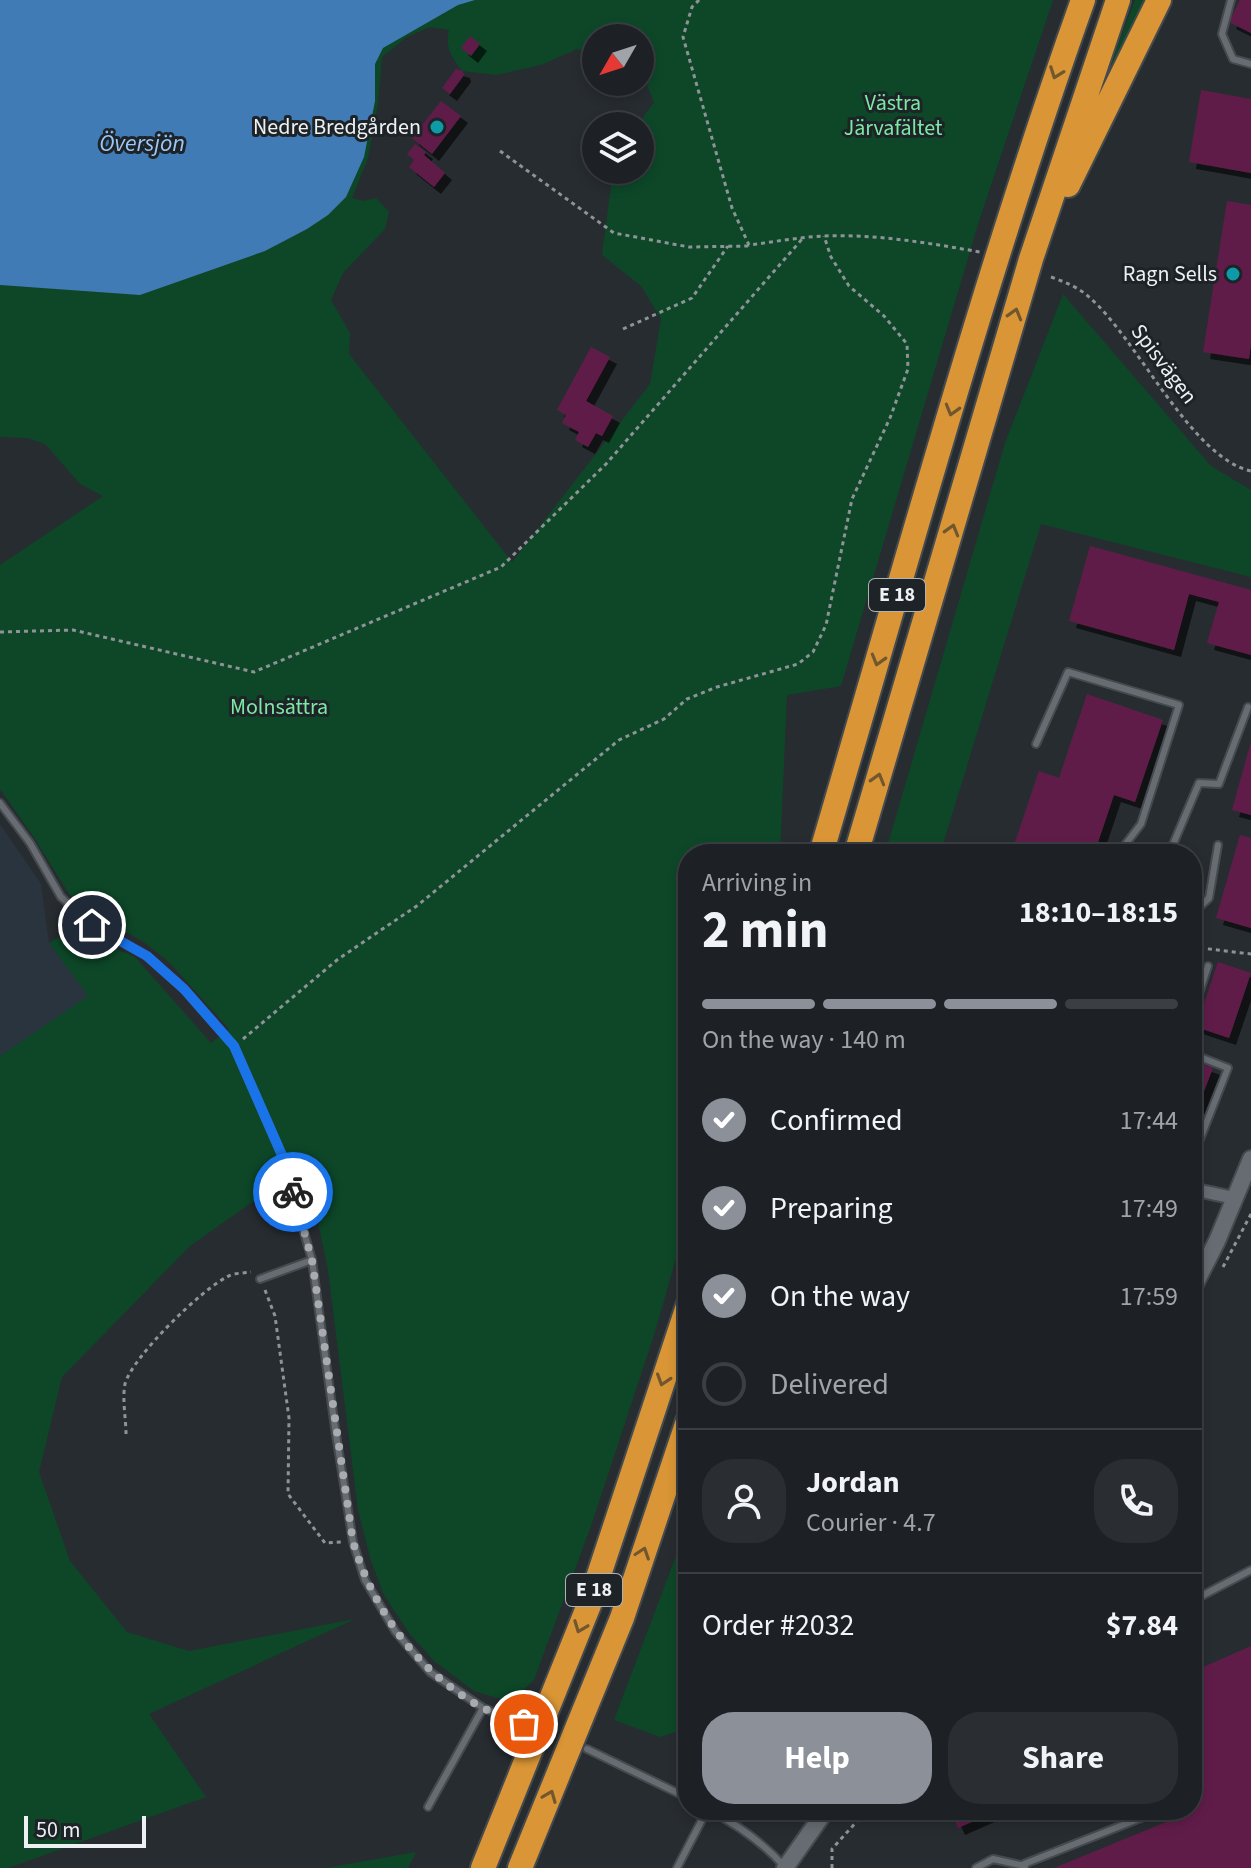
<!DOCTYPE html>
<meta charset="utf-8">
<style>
:root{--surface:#1d2125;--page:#2a2e32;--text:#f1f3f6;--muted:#a0a3a7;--line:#3b3e42;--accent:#8c9099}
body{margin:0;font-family:"Source Sans 3",sans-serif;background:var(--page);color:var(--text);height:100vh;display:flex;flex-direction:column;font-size:30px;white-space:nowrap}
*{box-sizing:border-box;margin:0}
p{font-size:26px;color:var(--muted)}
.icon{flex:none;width:44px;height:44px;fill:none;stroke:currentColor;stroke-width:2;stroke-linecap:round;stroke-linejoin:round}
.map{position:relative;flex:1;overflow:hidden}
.panel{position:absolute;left:678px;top:844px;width:524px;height:976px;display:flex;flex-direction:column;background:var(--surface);border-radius:32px;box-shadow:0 4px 12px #0003,0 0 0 2px var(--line)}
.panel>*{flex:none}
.needle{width:52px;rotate:231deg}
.fabs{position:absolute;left:582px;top:24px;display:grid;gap:16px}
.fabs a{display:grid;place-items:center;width:72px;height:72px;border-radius:50%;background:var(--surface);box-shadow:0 4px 12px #0003,0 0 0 2px var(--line);font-size:40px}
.scale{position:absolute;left:24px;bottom:20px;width:122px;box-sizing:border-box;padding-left:8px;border:4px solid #edf1f4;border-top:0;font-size:22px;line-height:28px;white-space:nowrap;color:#edf1f4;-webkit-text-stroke:6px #1d2327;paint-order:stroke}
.pin{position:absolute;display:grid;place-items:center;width:68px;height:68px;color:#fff;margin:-34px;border:4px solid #fff;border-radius:50%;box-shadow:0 2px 8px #0007}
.courier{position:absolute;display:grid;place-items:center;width:80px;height:80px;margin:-40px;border:6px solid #1a73e8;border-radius:50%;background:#fff;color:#222;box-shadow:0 2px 10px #0007}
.overview em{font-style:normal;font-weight:700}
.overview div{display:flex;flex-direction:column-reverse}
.overview{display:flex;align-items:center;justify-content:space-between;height:136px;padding:0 24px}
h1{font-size:52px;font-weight:700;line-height:60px}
.bar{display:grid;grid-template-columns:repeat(4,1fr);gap:12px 8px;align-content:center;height:96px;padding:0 24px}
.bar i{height:10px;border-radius:6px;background:var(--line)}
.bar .current{background:var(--accent)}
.bar p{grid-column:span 4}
.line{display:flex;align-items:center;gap:20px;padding:0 24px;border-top:2px solid var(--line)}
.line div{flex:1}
.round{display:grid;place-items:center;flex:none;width:84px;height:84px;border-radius:32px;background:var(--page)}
ol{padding:0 24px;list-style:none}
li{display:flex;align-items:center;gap:24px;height:88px}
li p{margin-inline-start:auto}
li .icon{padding:8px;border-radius:50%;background:var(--accent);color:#fff;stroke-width:4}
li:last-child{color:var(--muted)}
li i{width:44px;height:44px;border:4px solid var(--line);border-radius:50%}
.primary-button{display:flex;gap:16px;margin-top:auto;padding:16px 24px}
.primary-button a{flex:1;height:92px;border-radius:32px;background:var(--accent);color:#fff;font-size:32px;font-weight:700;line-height:92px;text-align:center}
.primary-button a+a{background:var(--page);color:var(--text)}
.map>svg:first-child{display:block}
.built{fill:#2a343e}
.green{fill:#0d4728;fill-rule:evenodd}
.water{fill:#407bb5}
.building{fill:#601d48;filter:url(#shadow)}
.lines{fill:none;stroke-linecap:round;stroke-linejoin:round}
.service-casing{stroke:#454a4e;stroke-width:10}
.minor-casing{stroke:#454a4e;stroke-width:16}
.tertiary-casing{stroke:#454a4e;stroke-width:20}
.motorway-casing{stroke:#454a4e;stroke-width:28}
.path{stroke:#8e9397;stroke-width:3;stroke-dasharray:4 4;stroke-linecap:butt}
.service{stroke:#666c72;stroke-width:6}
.minor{stroke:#666c72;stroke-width:12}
.tertiary{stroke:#666c72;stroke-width:16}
.motorway{stroke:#da9636;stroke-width:24}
.oneway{stroke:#72572e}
.done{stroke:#a8acb0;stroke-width:8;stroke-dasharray:0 14.4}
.route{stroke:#1a73e8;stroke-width:10}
.culture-dot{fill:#0f9aa8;stroke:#1d2327;stroke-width:3}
.labels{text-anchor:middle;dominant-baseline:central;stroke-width:6;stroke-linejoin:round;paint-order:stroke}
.shield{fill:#1d2327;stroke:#afb3b6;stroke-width:2}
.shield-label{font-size:20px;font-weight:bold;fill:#edf1f4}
.park-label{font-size:22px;fill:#7ce8a4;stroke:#1d2327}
.poi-label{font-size:22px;fill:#edf1f4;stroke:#1d2327;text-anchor:end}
.street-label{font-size:22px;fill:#edf1f4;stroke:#1d2327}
.water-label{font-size:24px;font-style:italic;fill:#9ac8f8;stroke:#1d2327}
</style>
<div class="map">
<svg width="1251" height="1868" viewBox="0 0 1251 1868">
<defs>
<filter id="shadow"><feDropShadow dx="7" dy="7" stdDeviation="0" flood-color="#0009"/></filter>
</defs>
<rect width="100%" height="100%" fill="#272c31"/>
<!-- built -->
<path class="built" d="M0,824l41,60 8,59 40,53 -89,60z"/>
<!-- green -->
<path class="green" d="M0,0h1053l-74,221 -138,465 -54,9 -7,159h-92v363l-34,118 -63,191 -57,154 -24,22 -36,-11 -40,-30 -25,-28 -25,-38 -13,-34 -13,-51 -30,-240 -17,-81 -9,-22 -112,79 -128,131 -23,95 31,89 57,71 62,19 166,-32 -206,95 57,83 -198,71h-8v-812l88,-60 -39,-53 17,-10 18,2 51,22 76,86 18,-14 -59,-66 -26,-21 -53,-29 -22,-19 -36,-58 -33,-47v-224l103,-69 -23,-12 -35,-40 -18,-6 -27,-1v-152l28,2zM430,27l19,3c-4,18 2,26 13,41l34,4 45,-10 36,-16 19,6v-17h44v39l5,4 9,21 -17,24h3v44h-27l-11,85 39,31 20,33 -11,65 -138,178 -163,-208 1,-21 -19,-33 12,-27 42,-44 4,-17 -13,-14 -13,3 -11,-3 16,-40 10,-55 4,-46 25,-20z
M1135,0h14l-41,84 -4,-2z
M1063,294l148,172 40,24v87l-210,-53 -101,330h-55l120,-411z
M688,1524v204l-28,9 -46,-17z
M416,1852l-8,16h-82z"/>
<!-- water -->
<path class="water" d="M0,0h475l-17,5 -75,43 -8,16v37l-11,56 -18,40 -18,18 -21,14 -42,22 -125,44 -140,-10z"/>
<!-- building -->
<path class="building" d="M1240,0h11v33l-22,-11z
M470,36l10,8 -9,12 -10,-8z
M456,69l7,2 1,4 -14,19 -8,-6z
M1201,90l50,9v74l-62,-11z
M441,101l20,15 -29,38 -20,-16z
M415,144l11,8 -2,3 21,18 -11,14 -25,-20 5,-7 -7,-6z
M1227,201l24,4v139l-2,15 -46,-7z
M591,347l19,10 -24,44 27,15 -11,20 -6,-3 -8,14 -13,-7 4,-8 -17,-9 4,-8 -9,-5z
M1090,546l161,44v65l-44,-12 12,-41 -30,-8 -15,56 -105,-29z
M1087,694l76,26 -28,82 -21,-7 -20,59h-83l28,-83 20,7z
M1250,745h1v70l-19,-5z
M1240,835l11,3v90l-35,-10z
M1218,962l33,11 -22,65 -33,-11z
M1192,1060l21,8 -21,54z
M1251,1646v222h-197l122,-50 -3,-8h19v-138z
M950,1810h49l-41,18z"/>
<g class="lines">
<defs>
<path id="service" d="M1231,0l-9,34 11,25 18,5
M1036,744l32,-72 111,33 -38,119 -23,30
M0,803l30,40 31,54 31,28 55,31 37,33 50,57 47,107 31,107 23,168 18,114 12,38 30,51 35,41 53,36 41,16
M1169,854l30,-71 20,1 29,-77
M1192,914l17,-16 9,-53
M1192,1015l16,-49
M1192,1054l36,14 -33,84h-3
M260,1279l52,-19
M1192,1601l59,-31
M587,1749l101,49
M428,1807l55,-99
M709,1810c29,15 52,31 74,55
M1024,1864l137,-54
M677,1868l30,-58
M976,1868l17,-9 32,7"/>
<path id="minor" d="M1192,1189l42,9"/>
<path id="tertiary" d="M1192,1290l25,-49 34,-82
M785,1868l41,-58"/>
<path id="motorway" d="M1068,185l91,-185
M821,854c84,-285 162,-574 262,-854
M856,854l175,-595 87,-259
M483,1868l106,-263 99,-299
M520,1868l102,-250 66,-197"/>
</defs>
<!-- service casing -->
<use href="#service" class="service-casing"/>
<!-- minor casing -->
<use href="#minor" class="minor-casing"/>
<!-- tertiary casing -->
<use href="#tertiary" class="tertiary-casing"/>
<!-- motorway casing -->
<use href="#motorway" class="motorway-casing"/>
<!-- path -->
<path class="path" d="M699,0l-7,7 -9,30 49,171 17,37c25,-3 50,-8 75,-9 52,-2 105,7 156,16
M500,151l114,82 75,14 59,-1
M1051,277c14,5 27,10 38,20 48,41 102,161 162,174
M623,329l69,-31 36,-52
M0,632l73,-2 181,42 247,-105 105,-103 197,-226
M1192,947l59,7
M243,1039l94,-79 81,-55 201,-165 45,-21 23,-20 30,-12 81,-23 15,-12 13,-27 26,-126 38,-81 18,-49 -1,-25 -23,-28 -35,-30 -18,-29 -7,-21
M1223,1267l28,-53
M265,1290l10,26 14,102 -1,76 37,49 16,-1
M1192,1321l11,-20
M126,1434c0,-15 -4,-35 -1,-50 7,-27 77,-95 102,-107 6,-4 17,-4 24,-5
M832,1868v-19l35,-39"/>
<!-- service -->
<use href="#service" class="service"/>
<!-- minor -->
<use href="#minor" class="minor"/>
<!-- tertiary -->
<use href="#tertiary" class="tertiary"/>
<!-- motorway -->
<use href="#motorway" class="motorway"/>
</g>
<!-- one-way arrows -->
<defs><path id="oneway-chevron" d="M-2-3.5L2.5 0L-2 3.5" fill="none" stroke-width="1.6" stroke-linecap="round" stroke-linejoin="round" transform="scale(2)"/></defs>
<g class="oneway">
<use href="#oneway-chevron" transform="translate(1056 73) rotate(110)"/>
<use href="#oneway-chevron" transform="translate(1015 314) rotate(-74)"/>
<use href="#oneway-chevron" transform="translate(952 410) rotate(106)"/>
<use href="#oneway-chevron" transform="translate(952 530) rotate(-74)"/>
<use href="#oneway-chevron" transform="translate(878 660) rotate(106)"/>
<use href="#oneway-chevron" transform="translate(878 779) rotate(-74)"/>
<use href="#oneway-chevron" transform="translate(663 1380) rotate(108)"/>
<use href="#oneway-chevron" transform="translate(643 1553) rotate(-71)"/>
<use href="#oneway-chevron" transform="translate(580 1627) rotate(111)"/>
<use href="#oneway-chevron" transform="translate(550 1796) rotate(-68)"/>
</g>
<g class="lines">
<!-- done -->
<path class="done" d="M293,1192l19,68 41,282c21,69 65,131 130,166 13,6 27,11 41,16"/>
<!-- route -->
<path class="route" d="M92,925l55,31 37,33 50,57 47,107 12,39"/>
</g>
<!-- markers -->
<g class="culture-dot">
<circle cx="437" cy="127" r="8"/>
<circle cx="1233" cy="274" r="8"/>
</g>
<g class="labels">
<!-- shield labels -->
<g class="shield">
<rect x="869" y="579" width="56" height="32" rx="6"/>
<rect x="566" y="1574" width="56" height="32" rx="6"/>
</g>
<g class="shield-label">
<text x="897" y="595">E 18</text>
<text x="594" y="1590">E 18</text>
</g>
<!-- park labels -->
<g class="park-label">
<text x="893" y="103">Västra<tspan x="893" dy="25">Järvafältet</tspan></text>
<text x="279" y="707">Molnsättra</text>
</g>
<!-- poi labels -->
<g class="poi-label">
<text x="421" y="127">Nedre Bredgården</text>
<text x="1217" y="274">Ragn Sells</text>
</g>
<!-- street labels -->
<g class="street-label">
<text transform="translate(1164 364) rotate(53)">Spisvägen</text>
</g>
<!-- water labels -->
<g class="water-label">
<text x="142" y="143">Översjön</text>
</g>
</g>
</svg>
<div class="fabs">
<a><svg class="needle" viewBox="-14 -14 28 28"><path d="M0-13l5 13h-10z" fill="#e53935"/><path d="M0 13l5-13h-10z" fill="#a0a3a7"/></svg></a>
<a><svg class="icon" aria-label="layers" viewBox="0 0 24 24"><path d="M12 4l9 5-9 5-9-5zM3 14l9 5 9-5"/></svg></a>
</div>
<div class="scale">50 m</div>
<div class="pin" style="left:524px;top:1724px;background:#ea580c"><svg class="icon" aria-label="bag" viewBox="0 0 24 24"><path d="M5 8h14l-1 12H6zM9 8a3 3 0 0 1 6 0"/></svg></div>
<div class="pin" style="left:92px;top:925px;background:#1f2937"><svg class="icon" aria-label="home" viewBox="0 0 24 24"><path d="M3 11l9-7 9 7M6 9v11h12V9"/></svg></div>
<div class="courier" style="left:293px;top:1192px"><svg class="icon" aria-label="bike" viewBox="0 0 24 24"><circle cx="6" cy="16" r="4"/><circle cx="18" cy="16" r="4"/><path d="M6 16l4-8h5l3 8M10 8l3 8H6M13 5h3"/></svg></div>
<section class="panel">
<div class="overview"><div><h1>2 min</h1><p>Arriving in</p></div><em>18:10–18:15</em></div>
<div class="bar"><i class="current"></i><i class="current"></i><i class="current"></i><i></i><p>On the way · 140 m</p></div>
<ol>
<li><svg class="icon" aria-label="check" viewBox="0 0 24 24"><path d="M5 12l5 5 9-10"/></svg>Confirmed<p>17:44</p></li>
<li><svg class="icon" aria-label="check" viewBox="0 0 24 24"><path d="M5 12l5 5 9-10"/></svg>Preparing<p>17:49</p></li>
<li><svg class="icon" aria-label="check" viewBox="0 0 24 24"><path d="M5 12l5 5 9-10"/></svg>On the way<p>17:59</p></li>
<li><i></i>Delivered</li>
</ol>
<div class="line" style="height:144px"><a class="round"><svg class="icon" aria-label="person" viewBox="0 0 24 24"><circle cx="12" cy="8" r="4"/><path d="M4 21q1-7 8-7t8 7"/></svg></a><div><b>Jordan</b><p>Courier · 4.7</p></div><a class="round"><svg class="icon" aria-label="phone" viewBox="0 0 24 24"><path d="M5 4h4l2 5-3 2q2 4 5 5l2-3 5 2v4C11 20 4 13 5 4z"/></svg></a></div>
<div class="line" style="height:104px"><div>Order #2032</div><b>$7.84</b></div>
<div class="primary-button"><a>Help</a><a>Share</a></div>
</section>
</div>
